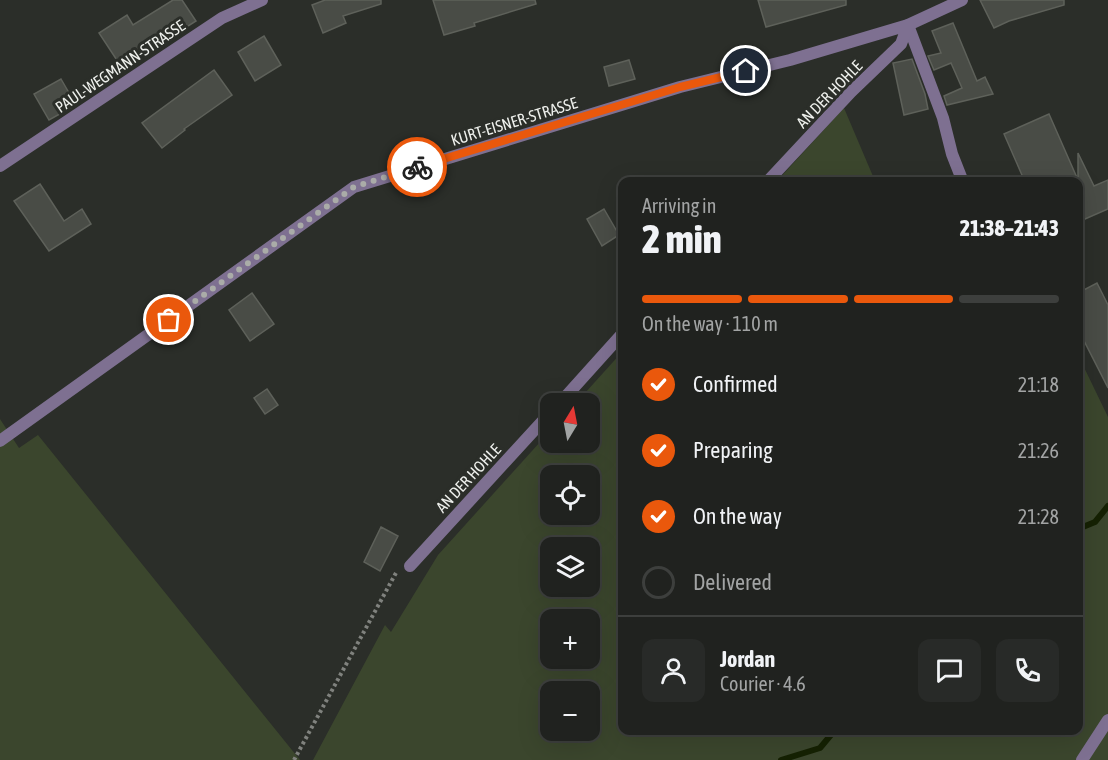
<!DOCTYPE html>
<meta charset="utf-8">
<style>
:root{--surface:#20221f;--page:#282a28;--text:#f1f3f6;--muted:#a2a4a4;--line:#3d3f3d;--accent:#ea580c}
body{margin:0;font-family:"Asap Condensed",sans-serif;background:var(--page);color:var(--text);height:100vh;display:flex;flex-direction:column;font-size:22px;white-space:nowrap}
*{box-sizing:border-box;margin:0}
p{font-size:20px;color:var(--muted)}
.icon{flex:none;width:33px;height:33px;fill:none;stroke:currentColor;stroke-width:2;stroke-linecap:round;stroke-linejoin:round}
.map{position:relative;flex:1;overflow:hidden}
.panel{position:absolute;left:618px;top:177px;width:465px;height:558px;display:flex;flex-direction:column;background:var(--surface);border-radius:12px;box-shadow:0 6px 24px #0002,0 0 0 2px var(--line)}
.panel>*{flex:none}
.needle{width:39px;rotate:10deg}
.fabs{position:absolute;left:540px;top:393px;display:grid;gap:12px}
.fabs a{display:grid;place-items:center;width:60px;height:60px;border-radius:12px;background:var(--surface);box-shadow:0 6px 24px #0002,0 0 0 2px var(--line);font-size:30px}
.pin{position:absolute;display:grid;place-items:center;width:51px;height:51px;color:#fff;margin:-26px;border:3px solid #fff;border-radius:50%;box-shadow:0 2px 6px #0007}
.courier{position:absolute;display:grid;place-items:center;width:60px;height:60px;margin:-30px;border:4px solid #ea580c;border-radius:50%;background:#fff;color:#222;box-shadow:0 2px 8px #0007}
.headline em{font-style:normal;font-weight:800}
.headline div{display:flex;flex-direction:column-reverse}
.headline{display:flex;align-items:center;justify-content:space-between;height:102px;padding:0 24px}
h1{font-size:39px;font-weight:800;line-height:45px}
.bar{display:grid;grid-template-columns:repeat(4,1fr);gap:9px 6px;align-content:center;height:72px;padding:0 24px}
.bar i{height:8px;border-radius:4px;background:var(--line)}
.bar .current{background:var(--accent)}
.bar p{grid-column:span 4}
.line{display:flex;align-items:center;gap:15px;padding:0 24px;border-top:2px solid var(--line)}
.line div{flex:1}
.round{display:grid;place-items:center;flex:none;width:63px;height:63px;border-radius:12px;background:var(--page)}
ol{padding:0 24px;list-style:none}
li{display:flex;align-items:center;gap:18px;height:66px}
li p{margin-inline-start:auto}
li .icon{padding:6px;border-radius:50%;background:var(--accent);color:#fff;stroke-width:4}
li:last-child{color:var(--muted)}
li i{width:33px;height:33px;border:3px solid var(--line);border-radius:50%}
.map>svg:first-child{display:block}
.green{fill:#3b462d;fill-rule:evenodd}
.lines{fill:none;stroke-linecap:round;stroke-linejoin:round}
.stream{stroke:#152103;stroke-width:6}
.building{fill:#494c46;stroke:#5e615a;stroke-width:1.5}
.path{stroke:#80827e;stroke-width:4;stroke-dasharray:3 3;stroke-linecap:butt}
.service{stroke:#7e7091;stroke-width:12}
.minor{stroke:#7e7091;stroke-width:12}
.done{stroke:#aaaca8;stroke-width:6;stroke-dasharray:0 10.8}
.route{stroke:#ea580c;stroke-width:8}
.labels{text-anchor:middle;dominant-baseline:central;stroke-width:6;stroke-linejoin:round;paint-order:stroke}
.street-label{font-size:16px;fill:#eef0ec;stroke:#2b2e29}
</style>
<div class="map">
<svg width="1108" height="760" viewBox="0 0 1108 760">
<rect width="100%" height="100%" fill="#2b2e29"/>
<!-- green -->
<path class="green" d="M844,108l31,73h-98z
M622,352v378h456l1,-373 29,60v343h-795l72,-135 6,7 47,-77 112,-124v11h40v-38l-14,-1zM550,476h40v38h-40zM550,548h40v38h-40zM550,620h40v38h-40zM550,692h40v38h-40z
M0,419l19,29 19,-13 262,325h-300z"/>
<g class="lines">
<!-- stream -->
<path class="stream" d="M1078,529l17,-7 13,-16
M781,760l39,-12 15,-18"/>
</g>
<!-- building -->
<path class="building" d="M173,0h9l14,21 -74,47 -23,-35 28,-18 6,10z
M325,0h56v4l-38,12 3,7 -23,10 -11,-28z
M433,0h102l1,4 -62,19 1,3 -31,9z
M758,0h88v5l-80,22z
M980,0h84v5l-55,16 -15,7z
M953,23l24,58 8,-4 8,17 -46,11 -3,-9 18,-8 -11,-25 -17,7 -6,-14 13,-3 -9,-22z
M264,36l17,29 -26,16 -17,-29z
M912,59l13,35 3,15 -24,6 -11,-52z
M629,60l6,19 -26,7 -5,-19z
M214,70l18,25 -48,34 1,1 -23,18 -20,-25z
M61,79l15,26 -27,15 -15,-26z
M1049,114l29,66v-27l16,33 14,-6v29l-30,13v-40h-53l-21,-48z
M40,184l24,37 18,-12 9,15 -42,27 -35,-50z
M604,209l15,26 -17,11 -15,-27z
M1097,283l11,22v83l-30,-59v-36z
M252,293l22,31 -24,17 -21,-31z
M267,389l11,16 -13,9 -11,-16z
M381,527l17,9 -18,35 -16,-9z"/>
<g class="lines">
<!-- path -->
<path class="path" d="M294,760l103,-189"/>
<!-- service -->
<path class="service" d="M908,25l35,93 9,36 11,28"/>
<!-- minor -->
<path class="minor" d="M0,166l222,-148 40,-18
M767,182l84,-90 50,-48 7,-19
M559,404l63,-70
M0,441l354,-254 326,-100 110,-27 118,-35 54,-25
M410,566l140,-153
M1082,760l26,-40"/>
</g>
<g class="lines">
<!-- done -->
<path class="done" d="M169,320l185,-133 63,-20"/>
<!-- route -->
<path class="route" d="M417,167l263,-80 66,-16"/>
</g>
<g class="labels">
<!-- street labels -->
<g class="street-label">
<text transform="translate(120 66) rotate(-34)">PAUL-WEGMANN-STRASSE</text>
<text transform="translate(829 94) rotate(-46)">AN DER HOHLE</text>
<text transform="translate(514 121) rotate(-17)">KURT-EISNER-STRASSE</text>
<text transform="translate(468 478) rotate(-47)">AN DER HOHLE</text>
</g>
</g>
</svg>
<div class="fabs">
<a><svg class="needle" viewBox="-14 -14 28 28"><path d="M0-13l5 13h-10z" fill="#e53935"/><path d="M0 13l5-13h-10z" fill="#a2a4a4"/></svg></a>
<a><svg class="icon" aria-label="locate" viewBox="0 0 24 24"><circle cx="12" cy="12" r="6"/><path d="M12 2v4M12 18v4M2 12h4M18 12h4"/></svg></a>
<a><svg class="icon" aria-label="layers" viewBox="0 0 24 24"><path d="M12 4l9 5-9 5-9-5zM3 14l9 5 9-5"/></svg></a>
<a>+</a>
<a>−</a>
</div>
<div class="pin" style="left:169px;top:320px;background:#ea580c"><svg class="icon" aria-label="bag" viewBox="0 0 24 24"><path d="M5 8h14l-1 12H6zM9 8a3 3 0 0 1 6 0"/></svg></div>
<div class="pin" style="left:746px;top:71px;background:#1f2937"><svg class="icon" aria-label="home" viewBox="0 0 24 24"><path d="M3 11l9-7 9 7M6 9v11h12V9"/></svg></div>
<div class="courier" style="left:417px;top:167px"><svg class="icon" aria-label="bike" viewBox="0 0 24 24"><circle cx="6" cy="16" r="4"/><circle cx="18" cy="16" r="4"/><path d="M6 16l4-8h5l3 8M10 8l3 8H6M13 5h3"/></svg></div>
<section class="panel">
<div class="headline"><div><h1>2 min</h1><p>Arriving in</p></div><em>21:38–21:43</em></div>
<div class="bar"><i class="current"></i><i class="current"></i><i class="current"></i><i></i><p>On the way · 110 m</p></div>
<ol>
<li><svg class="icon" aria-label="check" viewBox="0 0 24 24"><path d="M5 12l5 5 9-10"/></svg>Confirmed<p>21:18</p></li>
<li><svg class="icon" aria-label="check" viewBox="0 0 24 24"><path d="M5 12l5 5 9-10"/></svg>Preparing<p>21:26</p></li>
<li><svg class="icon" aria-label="check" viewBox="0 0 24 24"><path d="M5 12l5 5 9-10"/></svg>On the way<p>21:28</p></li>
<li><i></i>Delivered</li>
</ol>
<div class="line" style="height:108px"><a class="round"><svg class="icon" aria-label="person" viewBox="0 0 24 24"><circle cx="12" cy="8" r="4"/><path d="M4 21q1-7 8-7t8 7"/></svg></a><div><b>Jordan</b><p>Courier · 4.6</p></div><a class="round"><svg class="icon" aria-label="chat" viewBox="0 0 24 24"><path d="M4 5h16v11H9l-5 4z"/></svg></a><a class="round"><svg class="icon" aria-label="phone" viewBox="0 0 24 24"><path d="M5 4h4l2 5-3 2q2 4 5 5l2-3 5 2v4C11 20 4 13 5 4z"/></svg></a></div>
</section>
</div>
